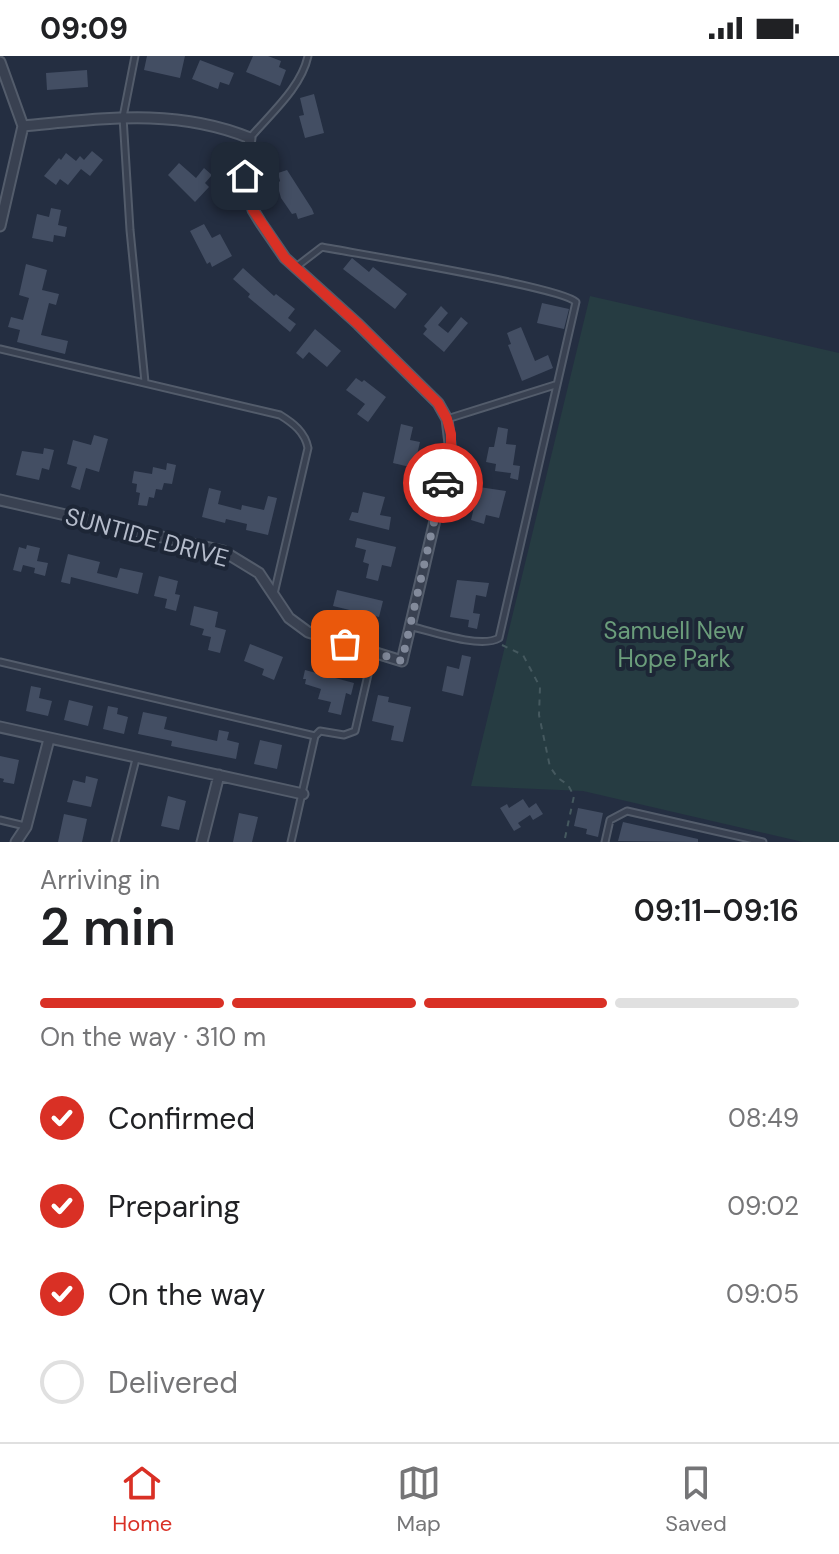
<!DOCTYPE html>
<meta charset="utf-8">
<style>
:root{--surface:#fff;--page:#f6f6f6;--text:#202124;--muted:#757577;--line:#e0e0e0;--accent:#d93025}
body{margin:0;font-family:"DM Sans",sans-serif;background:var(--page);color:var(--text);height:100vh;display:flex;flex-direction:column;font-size:30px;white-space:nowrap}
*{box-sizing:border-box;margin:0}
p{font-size:26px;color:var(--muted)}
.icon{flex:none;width:44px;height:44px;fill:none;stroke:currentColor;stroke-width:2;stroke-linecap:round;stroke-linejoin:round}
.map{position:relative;height:786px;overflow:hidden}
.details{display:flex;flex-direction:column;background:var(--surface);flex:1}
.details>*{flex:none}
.pin{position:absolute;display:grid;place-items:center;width:68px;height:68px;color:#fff;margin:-34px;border-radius:16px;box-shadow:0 4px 12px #0006}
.courier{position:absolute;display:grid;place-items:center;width:80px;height:80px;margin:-40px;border:6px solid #d93025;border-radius:50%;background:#fff;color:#222;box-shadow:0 2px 10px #0007}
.headline em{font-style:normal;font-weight:600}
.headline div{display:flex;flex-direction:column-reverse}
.headline{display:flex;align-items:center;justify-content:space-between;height:136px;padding:0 40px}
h1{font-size:52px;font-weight:600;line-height:60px}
.bar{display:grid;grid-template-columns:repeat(4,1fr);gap:12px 8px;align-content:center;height:96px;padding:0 40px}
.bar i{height:10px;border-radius:6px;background:var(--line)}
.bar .current{background:var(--accent)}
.bar p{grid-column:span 4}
ol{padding:0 40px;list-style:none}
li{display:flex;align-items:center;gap:24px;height:88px}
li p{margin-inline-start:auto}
li .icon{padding:8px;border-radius:50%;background:var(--accent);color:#fff;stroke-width:4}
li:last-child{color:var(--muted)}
li i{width:44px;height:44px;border:4px solid var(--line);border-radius:50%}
.status{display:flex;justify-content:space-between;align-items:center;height:56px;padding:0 40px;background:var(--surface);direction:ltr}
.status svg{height:22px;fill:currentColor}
.dock{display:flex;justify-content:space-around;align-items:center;height:112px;border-top:2px solid var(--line);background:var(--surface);font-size:22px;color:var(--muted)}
.dock a{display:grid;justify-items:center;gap:4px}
.dock .current{color:var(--accent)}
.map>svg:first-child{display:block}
.green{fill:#263c42}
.building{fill:#434e63}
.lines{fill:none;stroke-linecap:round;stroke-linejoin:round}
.service-casing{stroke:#535c6b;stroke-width:9}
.minor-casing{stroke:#535c6b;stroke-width:13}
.path{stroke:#45595f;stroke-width:2;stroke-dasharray:6 6;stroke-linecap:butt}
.service{stroke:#394151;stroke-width:5}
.minor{stroke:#394151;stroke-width:9}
.done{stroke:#828a9b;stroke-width:8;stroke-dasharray:0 14.4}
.route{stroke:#d93025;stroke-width:10}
.labels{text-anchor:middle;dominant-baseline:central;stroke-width:8;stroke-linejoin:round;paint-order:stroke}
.street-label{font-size:24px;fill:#b5bccb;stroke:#1d2636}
.park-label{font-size:24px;fill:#6b9d7b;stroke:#1d2636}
</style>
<div class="status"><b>09:09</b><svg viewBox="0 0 49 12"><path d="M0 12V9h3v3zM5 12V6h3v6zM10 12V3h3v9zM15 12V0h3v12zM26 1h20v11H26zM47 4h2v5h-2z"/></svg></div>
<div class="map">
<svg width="839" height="786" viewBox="0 0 839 786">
<rect width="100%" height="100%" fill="#242e41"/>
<!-- green -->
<path class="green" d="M590,240l249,57v489h-36l-220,-51 -112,-5z"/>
<!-- building -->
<path class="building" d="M147,0h38l-5,22 -36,-8z
M253,0h15l13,5 -2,6 7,3 -6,16 -34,-14z
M200,4l34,13 -5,12 -9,-3 -2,7 -26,-10z
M87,14l1,17 -41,3 -1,-17z
M314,38l10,39 -19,5 -6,-22 5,-1 -4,-17z
M92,95l11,9 -13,16 -9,-7 -13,16 -8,-6 -4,6 -12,-9 15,-18 2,2 5,-7 10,8 4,-5 4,4z
M179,107l17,15 8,-10 8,7 -7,8 4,4 -14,15 -27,-27z
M287,114l25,39 2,5 -16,5 -2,-6 -4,1 -11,-16 -4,-14 3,-3 -2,-8z
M51,152l10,2 -3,15 9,2 -2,10 -11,-2 -1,7 -21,-4 5,-24 12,3z
M204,168l8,14 8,-4 12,22 -20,11 -2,-5 -3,2 -17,-33z
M352,202l17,14 4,-5 34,27 -12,15 -52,-40z
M26,208l21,6 -5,20 17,4 -3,11 -7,-2 -8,32 27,6 -3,13 -48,-12 3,-12 -12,-3 3,-10 12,3 6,-22 -10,-3z
M243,212l31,28 2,-2 19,15 -7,9 8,6 -6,8 -42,-35 2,-3 -17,-15z
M542,247l27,6 -5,20 -27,-6z
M441,250l7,7 -10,12 10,8 13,-16 7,6 -24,29 -21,-18 4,-5 -3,-3z
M521,271l14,34 13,-6 5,13 -31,13 -14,-36 3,-1 -4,-11z
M315,273l26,22 -14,16 -18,-15 -6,7 -7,-6z
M356,322l6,4 2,-2 22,17 -18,25 -11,-8 8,-10 -19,-14z
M401,368l12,3 -3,13 10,2 -6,26 -21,-5z
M498,371l10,2 -2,15 10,1 -3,20 7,1 -2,14 -8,-2 1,-5 -16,-2 1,-7 -10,-2 3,-15h5z
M94,379l14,4 -9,33 -13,-4 -6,22 -9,-3 6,-20 -10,-3 6,-24 18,5z
M44,392l10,2 -5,20 -7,-2 -3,12 -23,-5 6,-24 21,3z
M167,407l9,2 -4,19 -8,-1 -2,7 -6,-1 -2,9 -5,-1 -2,9 -9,-1 2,-12 -4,-1 1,-8 -5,-1 2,-12 18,3 1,-7 13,3z
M479,431l27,4 -7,27 -13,-3 -2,9 -13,-4z
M209,432l12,3 -3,13 23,6 1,-5 22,5 4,-14 9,2 -9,37 -22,-5 1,-6 -21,-5 -1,4 -23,-6z
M363,436l22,5 -5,18 11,2 -2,13 -40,-10 3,-8 6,1z
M357,482l39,9 -5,20 -9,-2 -4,16 -12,-3 3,-14 -6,-2 3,-12 -11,-3z
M27,489l13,3 -3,13 11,2 -3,13 -11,-3 1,-5 -12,-3 -2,7 -8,-2 6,-23 7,2z
M68,498l32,8 -3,11 20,5 3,-10 23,5 -5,21 -67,-17 -1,7 -9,-2z
M159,520l19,5 -3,13 5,1 -4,16 -11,-3 2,-9 -13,-3z
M457,524l32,3 -3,14 -10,-2 -3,18 7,1 -3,15 -9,-2 1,-7 -19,-3z
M337,534l46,11 -4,16 -46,-11z
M194,550l24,6 -3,15 11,3 -6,23 -12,-3 3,-13 -9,-2 2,-6 -14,-4z
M250,588l33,13 -9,23 -12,-5 2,-6 -20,-8z
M462,599l9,2 -8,39 -21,-5 5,-25 12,3z
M305,614l49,13 -3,12 -5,-2 -5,22 -13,-3 3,-10 -13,-3 3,-10 -16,-5 1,-5h-3z
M31,630l10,2 -2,10 13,3 -4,15 -22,-5z
M378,639l11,2 -1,5 23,5 -8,35 -12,-2 3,-14 -22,-5z
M69,644l24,6 -5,20 -24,-6z
M108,650l10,2 -1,6 11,3 -4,17 -21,-5z
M143,656l24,5 -3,12 53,12 2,-11 10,2 -2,8 12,3 -3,16 -65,-13 1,-5 -34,-7z
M260,684l22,5 -5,24 -23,-5z
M0,700l19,4 -5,24 -11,-2 1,-3 -4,-1z
M86,720l12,3 -7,28 -24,-5 6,-22 12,3z
M168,740l18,5 -7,29 -18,-4z
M523,743l6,9 7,-5 7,11 -10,6 -3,-5 -12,8 3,4 -7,4 -14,-23 7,-4 2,4z
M578,752l25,5 -5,24 -12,-3 1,-5 -13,-3z
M239,757l19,4 -6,25h-19z
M64,758l23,5 -5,23h-24z
M623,766l75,17v3l-80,-1z"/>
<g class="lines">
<defs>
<path id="service" d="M135,0l-12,61 7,113 15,152
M250,82c20,-24 51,-50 58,-82
M296,211l26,-20c36,7 240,40 254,55l-77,336c-18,11 -69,-7 -90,-12
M0,293l280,66c13,8 25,17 28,33l-34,146
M447,363l108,-34
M0,606l315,74 5,-5 24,4 11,-4 18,-78
M0,764l25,6
M115,786l21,-83
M291,786l24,-106
M605,786l5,-22 17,-9 136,31"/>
<path id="minor" d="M0,6l23,64 -23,100
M0,444l223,51 36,22 30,45 19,14 94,29 49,-209 -4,-33 -9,-16 -80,-79 -73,-66 -24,-35 -8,-13 -8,-34 5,-38c-76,-31 -149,-19 -227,-12
M0,671l303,67
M16,786l10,-15 23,-88
M202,786l17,-67"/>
</defs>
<!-- service casing -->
<use href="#service" class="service-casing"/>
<!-- minor casing -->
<use href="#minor" class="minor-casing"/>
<!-- path -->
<path class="path" d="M502,589l21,10 17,32 -1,28 11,52 8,11 10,7 6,11 -9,42"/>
<!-- service -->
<use href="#service" class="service"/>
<!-- minor -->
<use href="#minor" class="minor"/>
</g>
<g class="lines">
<!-- done -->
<path class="done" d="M345,588l57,17 41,-178"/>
<!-- route -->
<path class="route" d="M245,120l8,34 32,48 73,66 80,79 9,16 4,15v18l-8,31"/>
</g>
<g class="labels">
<!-- street labels -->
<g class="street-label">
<text transform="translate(147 481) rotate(15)">SUNTIDE DRIVE</text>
</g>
<!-- park labels -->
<g class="park-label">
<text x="674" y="574">Samuell New<tspan x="674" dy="28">Hope Park</tspan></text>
</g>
</g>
</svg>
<div class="pin" style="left:345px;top:588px;background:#ea580c"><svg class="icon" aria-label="bag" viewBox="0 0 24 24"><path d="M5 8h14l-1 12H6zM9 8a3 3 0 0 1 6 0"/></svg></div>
<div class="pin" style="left:245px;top:120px;background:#1f2937"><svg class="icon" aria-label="home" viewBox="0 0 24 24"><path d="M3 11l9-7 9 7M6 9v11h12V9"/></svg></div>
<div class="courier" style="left:443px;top:427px"><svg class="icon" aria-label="car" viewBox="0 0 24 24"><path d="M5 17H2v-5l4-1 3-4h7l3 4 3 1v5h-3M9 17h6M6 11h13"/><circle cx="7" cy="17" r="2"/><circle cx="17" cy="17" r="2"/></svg></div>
</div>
<section class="details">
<div class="headline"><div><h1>2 min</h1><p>Arriving in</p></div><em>09:11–09:16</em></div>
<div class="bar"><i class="current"></i><i class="current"></i><i class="current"></i><i></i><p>On the way · 310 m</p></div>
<ol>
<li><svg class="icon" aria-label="check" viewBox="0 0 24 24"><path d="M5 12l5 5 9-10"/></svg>Confirmed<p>08:49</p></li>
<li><svg class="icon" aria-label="check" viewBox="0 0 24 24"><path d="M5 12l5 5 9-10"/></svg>Preparing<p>09:02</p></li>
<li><svg class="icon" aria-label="check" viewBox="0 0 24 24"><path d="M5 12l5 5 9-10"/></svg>On the way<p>09:05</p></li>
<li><i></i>Delivered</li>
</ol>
</section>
<nav class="dock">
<a class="current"><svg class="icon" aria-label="home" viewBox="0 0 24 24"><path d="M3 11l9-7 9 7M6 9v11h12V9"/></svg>Home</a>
<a><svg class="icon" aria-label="map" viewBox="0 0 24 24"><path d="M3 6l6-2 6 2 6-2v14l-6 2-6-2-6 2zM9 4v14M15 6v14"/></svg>Map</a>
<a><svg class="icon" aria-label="saved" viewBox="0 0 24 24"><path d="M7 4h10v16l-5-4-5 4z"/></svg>Saved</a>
</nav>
